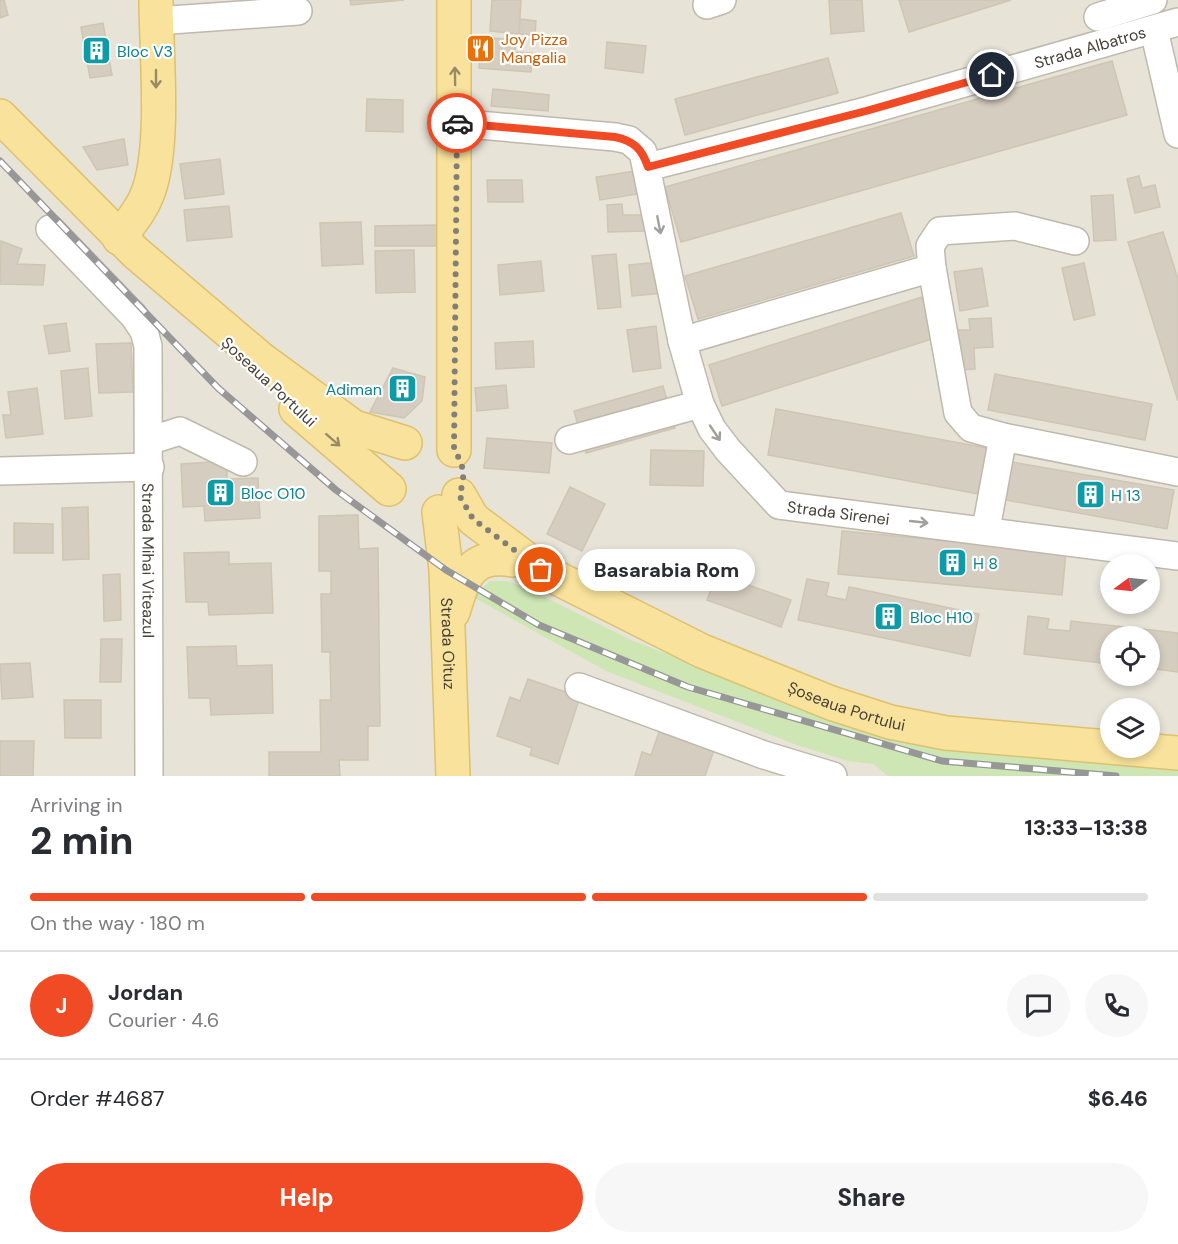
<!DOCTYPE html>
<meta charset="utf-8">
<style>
:root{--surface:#fff;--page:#f7f7f7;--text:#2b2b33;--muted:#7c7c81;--line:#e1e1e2;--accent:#f04b24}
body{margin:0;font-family:"DM Sans",sans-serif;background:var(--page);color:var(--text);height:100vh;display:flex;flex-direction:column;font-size:22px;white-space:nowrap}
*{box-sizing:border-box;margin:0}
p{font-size:20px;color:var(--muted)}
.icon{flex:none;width:33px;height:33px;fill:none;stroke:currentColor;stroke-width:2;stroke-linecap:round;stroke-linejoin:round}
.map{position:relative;height:776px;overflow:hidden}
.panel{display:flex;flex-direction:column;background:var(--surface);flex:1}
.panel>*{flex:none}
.needle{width:39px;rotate:255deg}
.fabs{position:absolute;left:1100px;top:554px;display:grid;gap:12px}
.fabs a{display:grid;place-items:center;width:60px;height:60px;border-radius:50%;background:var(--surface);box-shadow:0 3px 9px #0003;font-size:30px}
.pin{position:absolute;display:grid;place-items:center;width:51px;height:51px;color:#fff;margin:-26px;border:3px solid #fff;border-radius:50%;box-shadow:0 2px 6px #0007}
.courier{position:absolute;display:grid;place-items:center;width:60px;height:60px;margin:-30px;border:4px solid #f04b24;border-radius:50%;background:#fff;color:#222;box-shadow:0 2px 8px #0007}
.bubble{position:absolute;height:42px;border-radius:21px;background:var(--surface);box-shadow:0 3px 9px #0003;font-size:20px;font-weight:800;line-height:42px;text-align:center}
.summary em{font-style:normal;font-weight:800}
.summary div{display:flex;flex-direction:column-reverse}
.summary{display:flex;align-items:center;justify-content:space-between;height:102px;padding:0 30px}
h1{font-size:39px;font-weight:800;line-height:45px}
.bar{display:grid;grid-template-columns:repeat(4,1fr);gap:9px 6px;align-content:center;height:72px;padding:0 30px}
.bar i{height:8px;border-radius:4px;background:var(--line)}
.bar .active{background:var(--accent)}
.bar p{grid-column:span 4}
.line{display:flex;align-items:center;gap:15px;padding:0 30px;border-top:2px solid var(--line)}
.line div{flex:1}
.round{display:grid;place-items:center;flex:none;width:63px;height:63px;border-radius:32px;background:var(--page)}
.cta{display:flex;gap:12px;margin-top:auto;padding:12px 30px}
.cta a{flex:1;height:69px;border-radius:36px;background:var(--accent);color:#fff;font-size:24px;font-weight:800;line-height:69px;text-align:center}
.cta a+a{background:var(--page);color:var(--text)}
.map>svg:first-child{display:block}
.residential{fill:#e7e3d7;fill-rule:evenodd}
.green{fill:#cde6b4}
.building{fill:#d5cdbf;stroke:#cfc5b2;stroke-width:1.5}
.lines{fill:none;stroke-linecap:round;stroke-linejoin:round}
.minor-casing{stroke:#bfb9ac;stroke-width:30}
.major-casing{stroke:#dec16c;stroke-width:36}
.minor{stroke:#fff;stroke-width:27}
.major{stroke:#f9e39c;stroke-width:33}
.rail-casing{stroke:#979797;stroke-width:7}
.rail{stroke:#fff;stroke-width:4.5;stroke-dasharray:14;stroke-linecap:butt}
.oneway{stroke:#978a65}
.oneway2{stroke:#a3a09c}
.done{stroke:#847f76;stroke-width:6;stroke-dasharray:0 10.8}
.route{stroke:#f04b24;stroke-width:8}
.labels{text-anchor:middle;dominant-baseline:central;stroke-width:4.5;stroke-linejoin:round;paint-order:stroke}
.food-label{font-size:16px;fill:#c56008;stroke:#fff;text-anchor:start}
.street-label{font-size:16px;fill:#474238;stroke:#fff}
.culture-label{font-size:16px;fill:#0d838f;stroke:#fff;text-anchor:start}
</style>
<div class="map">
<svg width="1178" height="776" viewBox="0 0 1178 776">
<rect width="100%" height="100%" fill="#f4f1e9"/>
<!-- residential -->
<path class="residential" d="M0,0h1178v770l-47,-3 -178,9h-953zM1110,564h39v39h-39zM1110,636h39v39h-39zM1110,708h39v39h-39z"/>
<!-- green -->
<path class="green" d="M490,581h16l16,5 109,54 149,58 180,49 218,23v6h-290l-15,-12 -25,-3 -51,-16 -191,-74 -133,-74z"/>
<!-- building -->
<path class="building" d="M0,0h4l4,15 -8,3z
M350,0h54l-53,5z
M492,0h29l-2,34 -29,-3z
M829,0h33l2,31 -33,3z
M899,0h112l-102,32z
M520,19l16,2 -1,14 -16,-1z
M103,23l9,52 -22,3 -9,-51z
M481,37l35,3 -1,12 17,1 -1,19 -52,-4z
M607,42l39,4 -3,27 -38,-5z
M828,58l10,35 -153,42 -10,-36z
M1112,61l15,54 -446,127 -16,-55z
M493,89l56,6 -1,16 -57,-5z
M367,99l36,1v32l-37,-1z
M124,139l4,26 -31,5 -14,-23z
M220,159l4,35 -39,5 -5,-35z
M634,171l4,23 -38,6 -4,-23z
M1139,176l3,12 13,-3 5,22 -25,6 -8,-34z
M487,180h35l1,22h-35z
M1113,195l3,45 -22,1 -3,-45z
M622,204l1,11h22l1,16 -38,1 -1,-27z
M229,206l3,31 -45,4 -3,-31z
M901,213l13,43 -216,63 -13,-43z
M361,222l2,42 -41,2 -2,-43z
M438,225v21h-63v-20z
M1163,232l15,47v122l-50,-159z
M1,241l21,8 -5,15 28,1 -2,20 -43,-1z
M414,250l1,42 -39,1 -1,-42z
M616,254l5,53 -23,2 -6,-53z
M541,261l3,30 -44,4 -2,-30z
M659,262l4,31 -31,3 -3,-31z
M1084,263l11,52 -21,5 -12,-52z
M982,268l6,38 -28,5 -6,-39z
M922,297l13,41 -213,68 -13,-41z
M991,318l2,29 -19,1 1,21 -17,1 -3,-40h15l-1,-11z
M66,323l4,28 -21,3 -5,-28z
M656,326l5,42 -28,4 -6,-42z
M533,341l1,26 -38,2 -1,-26z
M131,343l2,49 -34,1 -3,-49z
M88,368l4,48 -27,3 -4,-48z
M393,368l32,9 -3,24 -18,17 -34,-6z
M995,374l157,30 -7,36 -157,-30z
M506,385l2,23 -31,3 -2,-23z
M663,386l12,42 -89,25 -12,-42z
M37,388l6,46 -37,4 -3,-23h8l-3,-23z
M776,409l211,39 -8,46 -211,-39z
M487,438l65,5 -3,30 -65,-5z
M651,450l53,1 -1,35 -53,-1z
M227,461v18l31,-1 2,40 -55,3 -1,-15 -21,1 -2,-43z
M1012,462l162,28 -7,39 -161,-29z
M570,487l35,17 -23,47 -35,-17z
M88,507l1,52 -26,1 -1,-52z
M358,515l1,34 19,-1 2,178h-12v34h-29l1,16h-71v-24h52l-1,-52h11l-1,-48h-8l-1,-58h10v-23h-12v-55z
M14,523l39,1v29h-39z
M842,531l224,21 -4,43 -224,-21z
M229,552v12l42,-1 2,50 -64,2 -1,-13h-22l-2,-49z
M120,574l1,46 -17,1 -1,-46z
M717,574l74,26 -10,27 -74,-27z
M807,579l22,4 -3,13 20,4 3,-13 130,27 -9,42 -172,-36z
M1028,616l21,3 -2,10 23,2 1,-10 107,12v39l-29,-4v-32h-39v28l-86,-10z
M101,639h21l-1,43h-21z
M236,646l1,20 35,-1 1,48 -62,2 -1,-17h-21l-2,-51z
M30,663l3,34 -31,2 -2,-35z
M528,679l52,18 -22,67 -28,-9 2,-7 -35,-12 13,-39 10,4z
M64,700h37v38h-36z
M659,732l55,18 -9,26h-70l7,-24 9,3z
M0,741h34l-1,35h-33z"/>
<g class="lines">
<defs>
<g id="minor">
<path d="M707,5l15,-5"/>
<path d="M1098,17l55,-17"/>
<path d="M156,21l142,-10"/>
<path d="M1154,30l24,104"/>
<path id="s1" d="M456,123l159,14 14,3 14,12 39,189 18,63 12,25 16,21 51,55 399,51"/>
<path id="s2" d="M648,167l218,-56 312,-89"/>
<path id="s3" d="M50,229l84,87 10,15 4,15 1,430"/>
<path d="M1075,241l-60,-15 -75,5 -10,15 2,22 26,145 13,15 32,9 175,35"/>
<path d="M682,341l250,-73"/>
<path d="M569,440l131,-36"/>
<path d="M149,441l31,-10 63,31"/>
<path d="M0,471l150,-4"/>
<path d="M986,529l17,-92"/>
<path d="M579,687l185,68 69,21"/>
</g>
<g id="major">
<path d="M0,116l136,137 125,106 93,68 51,16"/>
<path d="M119,238c10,-14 22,-27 28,-43 19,-45 9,-144 9,-195"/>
<path d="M296,409l93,80"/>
<path d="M454,450v-450"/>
<path id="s4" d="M459,495l14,24 68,51 161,81 129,52 59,19 56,11 232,20"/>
<path id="s5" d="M439,512l7,58 7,206"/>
<path d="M453,612c11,-36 17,-59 60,-52"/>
</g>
</defs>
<!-- minor casing -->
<use href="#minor" class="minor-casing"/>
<!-- major casing -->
<use href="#major" class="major-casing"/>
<!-- minor -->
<use href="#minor" class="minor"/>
<!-- major -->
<use href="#major" class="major"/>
<defs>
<path id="rail" d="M0,161l218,227 118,102 110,80 93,55 149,62 254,74 174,15"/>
</defs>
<!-- rail casing -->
<use href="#rail" class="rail-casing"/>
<!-- rail -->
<use href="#rail" class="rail"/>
</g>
<!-- one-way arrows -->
<defs><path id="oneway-shaft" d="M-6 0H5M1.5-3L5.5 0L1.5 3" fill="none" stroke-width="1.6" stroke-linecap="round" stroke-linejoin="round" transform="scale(1.5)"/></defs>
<g class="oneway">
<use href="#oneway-shaft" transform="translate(455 76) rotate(-91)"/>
<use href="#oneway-shaft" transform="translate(156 79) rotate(90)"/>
<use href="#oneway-shaft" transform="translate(333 440) rotate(41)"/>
</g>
<g class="oneway2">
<use href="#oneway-shaft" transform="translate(659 225) rotate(79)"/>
<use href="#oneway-shaft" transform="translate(715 433) rotate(56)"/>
<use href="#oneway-shaft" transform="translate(919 522) rotate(6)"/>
</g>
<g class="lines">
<!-- done -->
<path class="done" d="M457,123l-3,327c10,14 12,28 5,45l14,24 68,51"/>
<!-- route -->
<path class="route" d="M457,123l158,14c19,4 27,12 33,30l218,-56 126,-36"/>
</g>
<!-- icons -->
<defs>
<symbol id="restaurant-square" viewBox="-11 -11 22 22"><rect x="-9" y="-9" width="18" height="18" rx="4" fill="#e8710a" stroke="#fff"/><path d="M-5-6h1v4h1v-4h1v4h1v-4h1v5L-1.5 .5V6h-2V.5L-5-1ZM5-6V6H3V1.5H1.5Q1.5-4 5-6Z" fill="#fff"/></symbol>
<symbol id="building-square" viewBox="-11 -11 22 22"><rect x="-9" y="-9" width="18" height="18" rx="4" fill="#0f9aa8" stroke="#fff"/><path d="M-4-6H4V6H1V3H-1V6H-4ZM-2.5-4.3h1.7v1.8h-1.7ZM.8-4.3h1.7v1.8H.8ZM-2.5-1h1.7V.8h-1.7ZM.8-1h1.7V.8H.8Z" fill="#fff"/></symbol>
</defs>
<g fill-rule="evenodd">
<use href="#restaurant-square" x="464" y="32" width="33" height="33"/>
<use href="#building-square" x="80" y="34" width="33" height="33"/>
<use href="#building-square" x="386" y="372" width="33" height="33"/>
<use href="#building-square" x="204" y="476" width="33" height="33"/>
<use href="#building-square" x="1074" y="478" width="33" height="33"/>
<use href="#building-square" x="936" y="546" width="33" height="33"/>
<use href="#building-square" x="872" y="600" width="33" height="33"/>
</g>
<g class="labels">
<!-- food labels -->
<g class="food-label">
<text x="501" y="39">Joy Pizza<tspan x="501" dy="18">Mangalia</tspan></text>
</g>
<!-- street labels -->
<g class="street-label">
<text stroke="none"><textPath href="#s2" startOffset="458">Strada Albatros</textPath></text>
<text transform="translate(269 382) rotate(43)">Șoseaua Portului</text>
<text stroke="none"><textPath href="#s1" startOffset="640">Strada Sirenei</textPath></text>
<text stroke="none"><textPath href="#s3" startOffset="369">Strada Mihai Viteazul</textPath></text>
<text stroke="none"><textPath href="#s5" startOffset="132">Strada Oituz</textPath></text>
<text stroke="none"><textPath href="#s4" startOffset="448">Șoseaua Portului</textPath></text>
</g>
<!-- culture labels -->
<g class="culture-label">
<text x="117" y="51">Bloc V3</text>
<text x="382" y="389" text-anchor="end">Adiman</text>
<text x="241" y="493">Bloc O10</text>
<text x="1111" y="495">H 13</text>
<text x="973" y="563">H 8</text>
<text x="910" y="617">Bloc H10</text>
</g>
</g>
</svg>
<div class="fabs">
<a><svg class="needle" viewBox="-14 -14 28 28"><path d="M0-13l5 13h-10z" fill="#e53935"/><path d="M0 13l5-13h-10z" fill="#7c7c81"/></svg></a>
<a><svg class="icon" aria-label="locate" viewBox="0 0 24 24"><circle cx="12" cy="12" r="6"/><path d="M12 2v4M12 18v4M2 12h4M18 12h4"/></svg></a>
<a><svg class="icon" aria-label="layers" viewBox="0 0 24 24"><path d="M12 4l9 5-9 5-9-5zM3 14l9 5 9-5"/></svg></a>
</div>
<div class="pin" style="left:541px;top:570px;background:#ea580c"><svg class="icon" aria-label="bag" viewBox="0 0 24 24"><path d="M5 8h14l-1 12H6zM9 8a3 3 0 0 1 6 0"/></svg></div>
<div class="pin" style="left:992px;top:75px;background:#1f2937"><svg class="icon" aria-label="home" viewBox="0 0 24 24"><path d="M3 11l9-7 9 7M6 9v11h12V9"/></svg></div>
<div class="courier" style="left:457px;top:123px"><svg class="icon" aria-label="car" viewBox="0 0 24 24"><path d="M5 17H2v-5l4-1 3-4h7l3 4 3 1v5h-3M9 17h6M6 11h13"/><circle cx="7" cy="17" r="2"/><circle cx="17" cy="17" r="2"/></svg></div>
<div class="bubble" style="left:578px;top:549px;width:177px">Basarabia Rom</div>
</div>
<section class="panel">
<div class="summary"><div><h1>2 min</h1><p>Arriving in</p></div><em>13:33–13:38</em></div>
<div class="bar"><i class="active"></i><i class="active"></i><i class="active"></i><i></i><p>On the way · 180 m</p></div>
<div class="line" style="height:108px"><b class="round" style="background:var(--accent);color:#fff">J</b><div><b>Jordan</b><p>Courier · 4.6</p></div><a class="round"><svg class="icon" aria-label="chat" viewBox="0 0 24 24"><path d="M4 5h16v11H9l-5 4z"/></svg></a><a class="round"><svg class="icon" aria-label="phone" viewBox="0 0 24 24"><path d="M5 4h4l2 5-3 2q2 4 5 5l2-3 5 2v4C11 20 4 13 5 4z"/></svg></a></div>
<div class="line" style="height:78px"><div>Order #4687</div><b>$6.46</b></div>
<div class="cta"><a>Help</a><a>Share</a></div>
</section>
